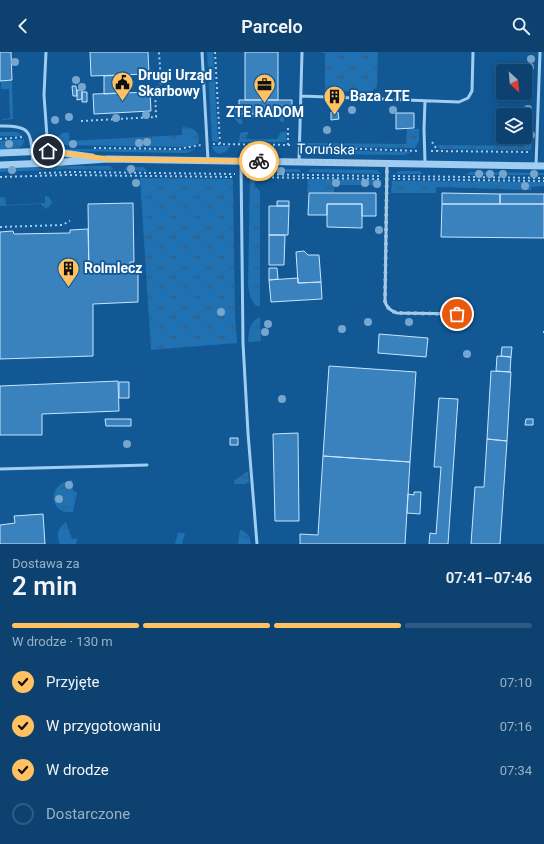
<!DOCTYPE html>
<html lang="pl">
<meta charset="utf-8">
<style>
:root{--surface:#0d4270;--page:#1b4d78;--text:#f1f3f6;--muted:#9ab0c3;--line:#2d5b83;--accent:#ffc162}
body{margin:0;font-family:Roboto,sans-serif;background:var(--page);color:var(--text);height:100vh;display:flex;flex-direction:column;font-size:15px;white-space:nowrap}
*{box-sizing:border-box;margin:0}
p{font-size:13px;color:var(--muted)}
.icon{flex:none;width:22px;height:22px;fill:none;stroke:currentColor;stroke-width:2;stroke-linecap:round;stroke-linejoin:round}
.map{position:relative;height:492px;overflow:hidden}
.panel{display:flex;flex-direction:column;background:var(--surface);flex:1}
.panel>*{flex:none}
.needle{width:26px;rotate:154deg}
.tools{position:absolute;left:496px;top:12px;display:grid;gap:8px}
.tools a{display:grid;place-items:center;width:36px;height:36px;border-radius:4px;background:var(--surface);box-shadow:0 2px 10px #0003,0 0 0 1px var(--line);font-size:20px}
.pin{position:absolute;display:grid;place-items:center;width:34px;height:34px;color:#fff;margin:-17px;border:2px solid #fff;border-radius:50%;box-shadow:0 1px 4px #0007}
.courier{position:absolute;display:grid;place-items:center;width:40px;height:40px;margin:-20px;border:3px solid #ffc162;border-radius:50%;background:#fff;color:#222;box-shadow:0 1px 5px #0007}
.headline em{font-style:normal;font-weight:600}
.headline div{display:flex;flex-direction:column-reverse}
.headline{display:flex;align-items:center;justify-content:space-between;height:68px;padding:0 12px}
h1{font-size:26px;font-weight:600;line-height:30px}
.bar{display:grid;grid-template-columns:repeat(4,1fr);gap:6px 4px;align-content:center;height:48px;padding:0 12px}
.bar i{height:5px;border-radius:3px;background:var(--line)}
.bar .current{background:var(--accent)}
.bar p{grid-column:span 4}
ol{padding:0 12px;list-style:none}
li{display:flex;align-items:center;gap:12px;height:44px}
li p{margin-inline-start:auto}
li .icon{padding:4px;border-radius:50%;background:var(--accent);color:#111;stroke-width:4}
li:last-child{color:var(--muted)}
li i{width:22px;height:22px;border:2px solid var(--line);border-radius:50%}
header{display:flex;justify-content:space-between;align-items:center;height:52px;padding:0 12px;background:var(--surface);font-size:18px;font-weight:600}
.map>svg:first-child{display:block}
.grass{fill:url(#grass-tufts)}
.building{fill:#3a82bd;stroke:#c8e5fd}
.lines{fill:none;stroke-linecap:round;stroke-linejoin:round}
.path{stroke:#a0cef3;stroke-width:2;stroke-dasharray:2 3;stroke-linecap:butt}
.service{stroke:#a0cef3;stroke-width:3}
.tertiary{stroke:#a0cef3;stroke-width:7}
.tree{fill:#76a6ce}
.done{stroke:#acc5da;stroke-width:4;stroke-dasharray:0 7.2}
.route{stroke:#ffc162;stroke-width:5}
.labels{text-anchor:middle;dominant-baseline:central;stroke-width:3.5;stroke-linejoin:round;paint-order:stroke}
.poi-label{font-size:14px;font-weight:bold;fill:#fff;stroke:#115895;text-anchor:start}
.street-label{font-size:14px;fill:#fff;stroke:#115895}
</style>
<header><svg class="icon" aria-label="back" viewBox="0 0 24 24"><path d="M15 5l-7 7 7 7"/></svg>Parcelo<svg class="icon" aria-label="search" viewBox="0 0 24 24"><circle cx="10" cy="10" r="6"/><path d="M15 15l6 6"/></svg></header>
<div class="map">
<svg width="544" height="492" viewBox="0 0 544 492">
<defs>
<pattern id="grass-tufts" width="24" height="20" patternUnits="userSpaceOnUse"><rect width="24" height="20" fill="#2071b2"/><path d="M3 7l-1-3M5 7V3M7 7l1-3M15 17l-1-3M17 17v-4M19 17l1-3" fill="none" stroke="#3a5b75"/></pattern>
</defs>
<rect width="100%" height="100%" fill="#115895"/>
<!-- grass -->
<path class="grass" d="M207,0h6l5,90 -6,-1z
M318,0h60l-1,35 -6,5 -46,-2v-37z
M12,28l1,39 -10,1 -1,-1 8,-1 -1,-29h-8v-8z
M239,56v6h45v8h-3l-2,-4h-38l2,6h-4l-4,-5 -1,-10z
M182,75c11,0 20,5 16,17l-10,3 -125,-2 -6,-8c4,-2 6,-6 12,-4v8l113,-6z
M407,77h12v12l-4,7 -95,-1 -14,-2v-2l100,1z
M0,80h17l6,4h-23z
M245,80h3l-2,7h31l4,-7h6l-1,10h-47l1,-9z
M24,87c0,13 -15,11 -24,12v-10z
M525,91h7l-1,7 -91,-1 -3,-4 87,1z
M212,94h18l-3,5 -8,3 -5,-3z
M62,97l123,1 10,-1 -3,2 -6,2 -118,-2z
M308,97l11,1 92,2 -7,3 -85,-1 -8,-2z
M45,114h66l2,4 -45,-1 -68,3v-4z
M126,115h17l5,4 -24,-1z
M258,117h41l2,3h-47z
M310,117l67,1 4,4 -73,-2z
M399,119h21l3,3h-28z
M470,120l74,1v2h-78z
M140,126l93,1 2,136 2,28 -86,7z
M250,126h5v8l5,5v115h-4l-5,-7 -3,-13z
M308,127l73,1v5h-47v8h-25l-2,-1z
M392,129l152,1v4l-13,1v3l-95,-3v6h-45z
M45,144l4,1 3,5 -2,4 -5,3 -4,-5 -41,2v-9h5l1,8 39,-2z
M260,265l1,24 -13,1c1,-10 1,-20 12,-25z
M248,419l1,11 -4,2h-11v-3z
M72,428l1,11 4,1 -4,20c-23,4 -28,-28 -1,-32z
M66,470l6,17 5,-1 -1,6h-16c-4,-9 -2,-16 6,-22z
M240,478c7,2 10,6 11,14h-13z
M178,481h7l-3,11h-7z"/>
<!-- building -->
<path class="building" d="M0,0h11l1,28 -12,1z
M90,0h58l1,22 -58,2z
M245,0h33v48h-33z
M123,23l1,18 -20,1v-18z
M72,34h4l1,10h-4z
M77,38h5v9l-5,1z
M82,40h5v10h-5z
M150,40l1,19 -57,3 -1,-20z
M239,48h53v14h-53z
M331,60h7l1,7 -8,1z
M396,61h18v15l-18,1z
M309,141h67v23h-14v-12h-35v11h-19z
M442,141l58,1v10h-58z
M500,142h44v10h-44z
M277,149h12v5h-12z
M133,151l1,59h-4v10l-41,1 -1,-69z
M327,152h35v24l-35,-1z
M442,152h102v34l-103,-1z
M269,154h20l-1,29h-19z
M88,177l1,44 49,-1v30l-45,2v52l-93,3v-127l13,-1 1,3 56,-1v-3z
M269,183h16l-1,30h-15z
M304,199l4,4h11l2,27 -23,1 -2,-31z
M269,216h8l1,11 -9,1z
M298,226v5l23,-1 1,17 -51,3 -2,-22z
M379,282l49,4 -2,19 -48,-4z
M502,295h10l-1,10 -10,-1z
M497,304l14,1 -1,15 -14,-1z
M329,314l87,6 -6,90 -87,-6z
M491,319l20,1 -4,69 -20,-2z
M118,329l1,30 -77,3v21h-42v-49z
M119,330h10v16h-10z
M439,346l19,1 -10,145h-19l1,-11 6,1 5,-67h-7z
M105,367h26v7h-25z
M526,367h7v6h-8z
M298,381l1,88h-24l-2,-87z
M230,386h8v7h-8z
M487,387l20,2 -7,103h-29l4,-57h9z
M323,404l87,6 -5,82h-105v-10l18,1z
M414,440h7l-1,22 -13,-1 1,-19 6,1z
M43,462l2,30h-45v-19l15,-2 -1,-7z"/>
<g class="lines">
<!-- path -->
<path class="path" d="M215,0l5,92
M81,69l75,-4 -1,-27 6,-7 -2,-31
M53,85h2l4,6
M0,87l23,-2
M432,90l6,9
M213,92l80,1
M288,93v-17
M305,95l114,4
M94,96l85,1 22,-4
M431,99l100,1
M39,121l36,-1 160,2
M247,122l134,2
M393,124l151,2
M0,125l67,-2 168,2
M247,125l134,2
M393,127l151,2
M0,175l62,-2 8,-4
M543,280h1"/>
<!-- service -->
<path class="service" d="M202,0l6,108
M301,44l158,6 9,-4 4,-7 1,-39
M425,49l-1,28 1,34
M0,74c35,-1 30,9 33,38
M38,109l7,-4 3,-6 -4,-56 2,-43
M241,110l2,181 5,90 9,111
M299,110l3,-110
M387,111l-2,139c2,6 6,9 12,11l70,1
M536,114l4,-114
M0,417l147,-4"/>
<!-- tertiary -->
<path class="tertiary" d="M0,101l48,-2 44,6
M0,113l48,-2 60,-4 436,7"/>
</g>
<!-- trees -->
<g class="tree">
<circle cx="531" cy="7" r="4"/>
<circle cx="15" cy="10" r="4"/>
<circle cx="530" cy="15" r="4"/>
<circle cx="76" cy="28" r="4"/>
<circle cx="82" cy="35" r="4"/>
<circle cx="528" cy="57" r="4"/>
<circle cx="352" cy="58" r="4"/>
<circle cx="393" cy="58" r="4"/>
<circle cx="146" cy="63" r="4"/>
<circle cx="69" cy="65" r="4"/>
<circle cx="116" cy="66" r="4"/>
<circle cx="55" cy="68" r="4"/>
<circle cx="327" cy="78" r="4"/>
<circle cx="531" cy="83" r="4"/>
<circle cx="147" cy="90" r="4"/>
<circle cx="139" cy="91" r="4"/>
<circle cx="9" cy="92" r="4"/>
<circle cx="73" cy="92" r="4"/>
<circle cx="131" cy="117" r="4"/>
<circle cx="12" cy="118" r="4"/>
<circle cx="268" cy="119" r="4"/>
<circle cx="281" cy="119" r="4"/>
<circle cx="479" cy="122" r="4"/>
<circle cx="490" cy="122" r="4"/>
<circle cx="503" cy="122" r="4"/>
<circle cx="534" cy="122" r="4"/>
<circle cx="136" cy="131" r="4"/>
<circle cx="336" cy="131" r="4"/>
<circle cx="365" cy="131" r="4"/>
<circle cx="377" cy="132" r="4"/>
<circle cx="525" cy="134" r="4"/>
<circle cx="379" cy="178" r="4"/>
<circle cx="221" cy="260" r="4"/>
<circle cx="368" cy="270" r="4"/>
<circle cx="409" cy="270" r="4"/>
<circle cx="268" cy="272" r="4"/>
<circle cx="342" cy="277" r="4"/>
<circle cx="265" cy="280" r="4"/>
<circle cx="467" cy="302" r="4"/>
<circle cx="282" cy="347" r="4"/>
<circle cx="127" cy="392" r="4"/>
<circle cx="69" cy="433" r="4"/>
<circle cx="59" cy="447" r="4"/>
</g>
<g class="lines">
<!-- done -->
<path class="done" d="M259,109l128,2 -2,139c2,6 6,9 12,11l60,1"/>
<!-- route -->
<path class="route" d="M48,99l60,8 151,2"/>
</g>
<!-- icons -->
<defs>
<symbol id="civic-pin" viewBox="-11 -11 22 30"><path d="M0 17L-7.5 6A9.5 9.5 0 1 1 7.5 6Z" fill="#ffc162" stroke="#115895"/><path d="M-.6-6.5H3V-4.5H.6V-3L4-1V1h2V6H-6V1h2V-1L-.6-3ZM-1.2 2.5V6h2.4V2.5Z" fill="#111"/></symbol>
<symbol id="office-pin" viewBox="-11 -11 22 30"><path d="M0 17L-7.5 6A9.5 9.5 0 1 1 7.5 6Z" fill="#ffc162" stroke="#115895"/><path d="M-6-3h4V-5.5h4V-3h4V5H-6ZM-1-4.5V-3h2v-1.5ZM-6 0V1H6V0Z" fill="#111"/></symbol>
<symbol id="building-pin" viewBox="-11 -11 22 30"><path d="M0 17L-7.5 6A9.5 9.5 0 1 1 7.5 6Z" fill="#ffc162" stroke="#115895"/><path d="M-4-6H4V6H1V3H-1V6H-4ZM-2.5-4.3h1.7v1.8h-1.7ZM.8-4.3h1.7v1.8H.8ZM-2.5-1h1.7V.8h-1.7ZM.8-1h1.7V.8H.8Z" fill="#111"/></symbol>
</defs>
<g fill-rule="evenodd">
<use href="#civic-pin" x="110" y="18" width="25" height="34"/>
<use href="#office-pin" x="252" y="20" width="25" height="34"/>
<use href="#building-pin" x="322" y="32" width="25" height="34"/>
<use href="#building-pin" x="56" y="204" width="25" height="34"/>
</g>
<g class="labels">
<!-- poi labels -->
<g class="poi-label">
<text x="138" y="23">Drugi Urząd<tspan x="138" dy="16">Skarbowy</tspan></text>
<text x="350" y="44">Baza ZTE</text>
<text x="265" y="60" text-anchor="middle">ZTE RADOM</text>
<text x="84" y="216">Rolmlecz</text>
</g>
<!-- street labels -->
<g class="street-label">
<text transform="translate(326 97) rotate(1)">Toruńska</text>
</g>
</g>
</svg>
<div class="tools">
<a><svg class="needle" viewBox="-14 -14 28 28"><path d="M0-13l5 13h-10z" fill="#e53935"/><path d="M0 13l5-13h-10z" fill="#9ab0c3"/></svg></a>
<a><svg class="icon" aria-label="layers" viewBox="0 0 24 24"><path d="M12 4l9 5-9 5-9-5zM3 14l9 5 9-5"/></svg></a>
</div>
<div class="pin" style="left:457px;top:262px;background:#ea580c"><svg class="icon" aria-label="bag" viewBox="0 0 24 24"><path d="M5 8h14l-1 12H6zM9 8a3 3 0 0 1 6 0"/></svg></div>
<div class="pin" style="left:48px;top:99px;background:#1f2937"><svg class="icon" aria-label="home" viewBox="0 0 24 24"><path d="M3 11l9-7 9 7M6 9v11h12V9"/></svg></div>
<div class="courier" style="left:259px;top:109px"><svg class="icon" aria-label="bike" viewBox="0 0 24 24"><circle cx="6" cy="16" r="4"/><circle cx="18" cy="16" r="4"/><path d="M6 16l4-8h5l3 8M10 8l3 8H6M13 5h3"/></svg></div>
</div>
<section class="panel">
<div class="headline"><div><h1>2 min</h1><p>Dostawa za</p></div><em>07:41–07:46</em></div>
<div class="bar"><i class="current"></i><i class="current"></i><i class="current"></i><i></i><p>W drodze · 130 m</p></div>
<ol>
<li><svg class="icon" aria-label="check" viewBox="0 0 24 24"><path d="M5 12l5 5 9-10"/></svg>Przyjęte<p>07:10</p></li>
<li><svg class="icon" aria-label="check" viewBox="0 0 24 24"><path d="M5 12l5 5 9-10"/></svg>W przygotowaniu<p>07:16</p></li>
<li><svg class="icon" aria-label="check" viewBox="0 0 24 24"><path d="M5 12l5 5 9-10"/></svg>W drodze<p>07:34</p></li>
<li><i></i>Dostarczone</li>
</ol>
</section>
